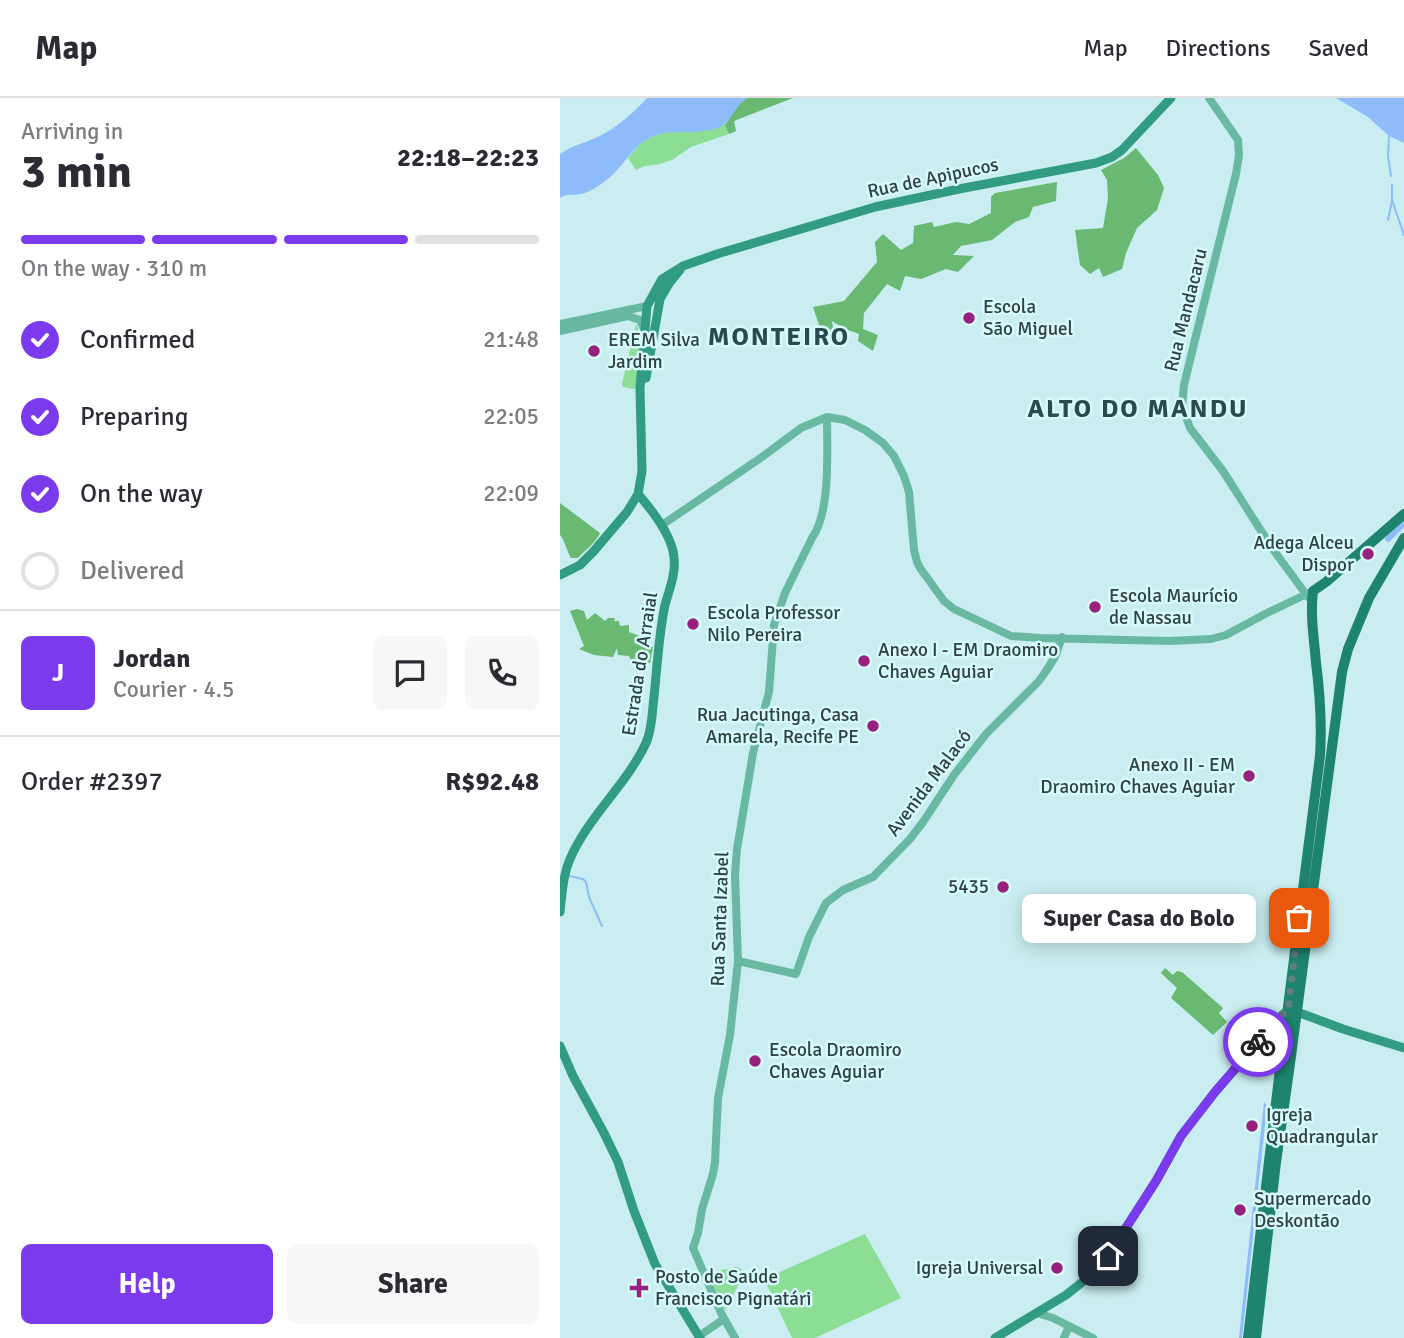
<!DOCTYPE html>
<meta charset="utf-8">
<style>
:root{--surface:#fff;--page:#f7f7f7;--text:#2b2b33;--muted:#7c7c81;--line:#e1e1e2;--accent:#7c3aed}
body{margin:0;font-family:Signika,sans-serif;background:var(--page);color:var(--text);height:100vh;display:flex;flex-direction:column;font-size:26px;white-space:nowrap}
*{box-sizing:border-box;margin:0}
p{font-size:23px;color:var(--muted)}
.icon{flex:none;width:38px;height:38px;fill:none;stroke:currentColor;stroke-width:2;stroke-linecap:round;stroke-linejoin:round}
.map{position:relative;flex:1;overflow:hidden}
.details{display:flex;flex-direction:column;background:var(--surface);width:560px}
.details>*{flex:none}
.pin{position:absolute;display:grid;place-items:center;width:60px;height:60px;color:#fff;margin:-30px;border-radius:14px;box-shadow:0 4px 10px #0006}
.courier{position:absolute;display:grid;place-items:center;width:70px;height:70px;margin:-35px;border:5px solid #7c3aed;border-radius:50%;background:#fff;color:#222;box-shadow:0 2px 9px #0007}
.bubble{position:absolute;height:49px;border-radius:10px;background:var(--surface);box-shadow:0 4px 18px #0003;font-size:23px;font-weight:700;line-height:49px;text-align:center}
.overview em{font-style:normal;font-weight:700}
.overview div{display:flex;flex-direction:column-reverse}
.overview{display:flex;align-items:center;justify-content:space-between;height:119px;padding:0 21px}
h1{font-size:46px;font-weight:700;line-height:52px}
.bar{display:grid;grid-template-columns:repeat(4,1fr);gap:10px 7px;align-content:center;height:84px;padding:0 21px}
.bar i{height:9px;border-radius:5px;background:var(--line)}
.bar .current{background:var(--accent)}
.bar p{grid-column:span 4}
.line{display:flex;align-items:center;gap:18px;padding:0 21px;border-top:2px solid var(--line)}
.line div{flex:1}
.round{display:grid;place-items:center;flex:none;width:74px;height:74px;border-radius:10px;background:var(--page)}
ol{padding:0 21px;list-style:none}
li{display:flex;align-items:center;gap:21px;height:77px}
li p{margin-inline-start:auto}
li .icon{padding:7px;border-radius:50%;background:var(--accent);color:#fff;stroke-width:4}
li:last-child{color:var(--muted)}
li i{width:38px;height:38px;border:4px solid var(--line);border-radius:50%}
.button{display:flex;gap:14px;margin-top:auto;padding:14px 21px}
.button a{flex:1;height:80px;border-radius:10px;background:var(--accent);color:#fff;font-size:28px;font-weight:700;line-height:80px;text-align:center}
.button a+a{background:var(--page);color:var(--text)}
header{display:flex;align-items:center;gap:42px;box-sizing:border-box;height:98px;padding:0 35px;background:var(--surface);border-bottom:2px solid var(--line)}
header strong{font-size:33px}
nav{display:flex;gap:38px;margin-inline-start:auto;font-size:24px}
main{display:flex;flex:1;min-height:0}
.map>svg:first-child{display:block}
.green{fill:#8dde95}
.forest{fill:#69b972}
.water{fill:#8ebcfb}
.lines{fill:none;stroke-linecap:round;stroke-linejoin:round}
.stream{stroke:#8ebcfb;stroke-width:2}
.canal{stroke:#8ebcfb;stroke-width:6}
.tertiary{stroke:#69b8a2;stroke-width:8}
.secondary{stroke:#329c83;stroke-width:9}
.primary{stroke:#1e846e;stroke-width:10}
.done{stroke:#667d7e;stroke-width:7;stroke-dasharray:0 12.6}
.route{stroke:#7c3aed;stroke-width:9}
.poi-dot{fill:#97217d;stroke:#d6fbfd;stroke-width:2.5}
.labels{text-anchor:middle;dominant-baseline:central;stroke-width:5;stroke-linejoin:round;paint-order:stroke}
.street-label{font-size:19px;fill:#314041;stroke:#d6fbfd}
.poi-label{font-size:19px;fill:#314041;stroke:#d6fbfd;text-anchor:start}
.district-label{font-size:26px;font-weight:bold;letter-spacing:2px;fill:#2a4a4d;stroke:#d6fbfd}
</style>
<header>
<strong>Map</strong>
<nav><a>Map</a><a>Directions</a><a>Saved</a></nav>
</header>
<main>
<section class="details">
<div class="overview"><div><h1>3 min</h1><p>Arriving in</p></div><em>22:18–22:23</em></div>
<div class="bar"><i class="current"></i><i class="current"></i><i class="current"></i><i></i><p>On the way · 310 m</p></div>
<ol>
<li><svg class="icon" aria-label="check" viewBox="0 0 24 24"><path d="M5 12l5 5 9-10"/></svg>Confirmed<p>21:48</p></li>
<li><svg class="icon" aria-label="check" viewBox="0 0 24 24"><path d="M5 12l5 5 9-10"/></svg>Preparing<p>22:05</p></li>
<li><svg class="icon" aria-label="check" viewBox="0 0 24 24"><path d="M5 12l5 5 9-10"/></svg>On the way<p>22:09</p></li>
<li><i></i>Delivered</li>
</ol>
<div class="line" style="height:126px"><b class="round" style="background:var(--accent);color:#fff">J</b><div><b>Jordan</b><p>Courier · 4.5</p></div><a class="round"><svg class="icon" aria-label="chat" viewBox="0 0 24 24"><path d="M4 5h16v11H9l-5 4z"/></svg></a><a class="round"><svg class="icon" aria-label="phone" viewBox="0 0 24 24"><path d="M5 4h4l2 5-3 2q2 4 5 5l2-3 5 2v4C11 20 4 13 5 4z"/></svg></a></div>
<div class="line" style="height:91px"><div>Order #2397</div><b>R$92.48</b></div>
<div class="button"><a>Help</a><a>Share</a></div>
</section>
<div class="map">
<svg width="844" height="1240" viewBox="0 0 844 1240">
<rect width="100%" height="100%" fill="#c9edf0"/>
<!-- green -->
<path class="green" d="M165,26l4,10 -38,13 -19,13 -12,4 -15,2 -9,4 -8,-12c4,-4 7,-9 11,-13 20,-20 60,-10 86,-21z
M76,226l5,11 -5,53 -3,1 -10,-2 -1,-3z
M305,1136l36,64 -86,40h-23l-28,-59z
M176,1169l5,2 2,7 -18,35 -17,-38z"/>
<!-- forest -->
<path class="forest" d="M187,0h46l-59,23 2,10 -7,3 -4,-9 14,-22z
M576,50l22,27 6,13 -7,22 -20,18 -11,25 -4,16 -19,8 -4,-9 -9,6 -10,-9 -5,-35 28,-2 5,-30 -1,-18 -6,-10 23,-12z
M497,84l-1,19 -23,6 -4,10 -14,5 -23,18 -31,6 -8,9 21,1 -16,16 -12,-3 -25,10 -16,-3 -5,15 -13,-7 -23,29 -1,16 15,6 -5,16 -15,-10 1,-7 -14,-5 -13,-8 2,15 -11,1 -10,-30 31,-6 33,-39 -2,-20 8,-8 18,16 12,-7 1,-17 18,-4 2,5 22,-5 13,2 22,-11v-16l4,-4z
M0,405l40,30c-5,11 -14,16 -22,25h-7c-4,-6 -7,-20 -11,-23z
M17,511l7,2 3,9 8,-7 10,8 3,-3h7l-1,3h5l1,5 9,-1v7l16,6 -1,5 9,4 -3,16 -17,2 -4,-9 -11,-1 -1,-7 -4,9 -19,-2 -15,-6 5,-3 -14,-35z
M605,870l8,7 4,-4 5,1 41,36 -4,5 8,9 -14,13 -42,-37 6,-10 -16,-15z"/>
<!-- water -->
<path class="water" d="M87,0h100c-12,8 -16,23 -25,28 -19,10 -44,3 -65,9 -22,6 -31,29 -48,43 -8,6 -19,15 -29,16 -8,2 -13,-1 -20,4v-44c14,-10 33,-13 47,-22 15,-9 29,-22 40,-34z
M776,0h68v45l-15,-7 -21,-19z
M704,1004l3,4 -25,232h-3z"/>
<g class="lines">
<!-- stream -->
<path class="stream" d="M829,38l-1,20 3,20
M832,87v15l12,35
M828,122l4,-19
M10,778l13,3 3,3 3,15 13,29"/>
<!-- canal -->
<path class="canal" d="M828,441l16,-16"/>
<!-- tertiary -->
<path class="tertiary" d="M649,0l29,42 1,15 -3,19 -44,178 -8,33 -2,21 8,22 33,43 49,77 36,49
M0,226l87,-18
M0,233l68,-15 12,4 5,11
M102,427l100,-68 39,-29 26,-11 18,3 20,10 18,13 11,13 10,20 5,16 5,58 3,12 3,6 24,33 10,8 57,27 29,2 130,3 41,-2 15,-4 39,-21 48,-23
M178,863l58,13 13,-37 17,-34 17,-13 30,-13 37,-38 13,-17 31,-47 32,-41 53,-53 7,-10 9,-14 7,-20
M477,1215l16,5 40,20
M139,1238l25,-17
M175,1240l-14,-25 -28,-65 5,-15 4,-24 11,-35 2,-12 3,-64 12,-63 8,-74 -3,-86 2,-26 16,-96 16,-61 5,-67 11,-32 27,-55c19,-26 15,-89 15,-121
M504,1240l5,-12"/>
<!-- secondary -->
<path class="secondary" d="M86,280l14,-79 10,-17 10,-12
M0,477l20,-10 13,-13 34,-40 11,-18 4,-23 -2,-83 7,-82 15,-27 21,-13 34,-12 158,-47 84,-18 137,-26 16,-6 10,-7 49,-52
M0,814c2,-18 3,-37 10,-53 18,-42 57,-75 76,-116 5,-11 6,-25 7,-37 4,-34 5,-68 12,-101 4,-15 11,-31 9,-47 -1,-21 -23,-49 -36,-64
M0,948l13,30 31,57 14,29 16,49 21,53 45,74
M435,1240l71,-43 24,-19 14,-14 52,-81 25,-45 34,-44 68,-78 5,-3 12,2 43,16 61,19"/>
<!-- primary -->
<path class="primary" d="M707,935l10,-1 8,4
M688,1240l32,-269 40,-313c2,-31 0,-62 -4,-93 -2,-25 -6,-48 -3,-72l13,-9 78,-68
M696,1240l20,-176 13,-91 53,-399 6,-23 21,-51 35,-60"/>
</g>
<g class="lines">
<!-- done -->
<path class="done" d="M698,944l24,-27 6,-4 11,-93"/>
<!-- route -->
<path class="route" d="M548,1158l48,-75 25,-45 34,-44 43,-50"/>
</g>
<!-- markers -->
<g class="poi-dot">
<circle cx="409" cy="220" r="7"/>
<circle cx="34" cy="253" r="7"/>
<circle cx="808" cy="456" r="7"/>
<circle cx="535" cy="509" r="7"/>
<circle cx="133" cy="526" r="7"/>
<circle cx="304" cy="563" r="7"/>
<circle cx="313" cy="628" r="7"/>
<circle cx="689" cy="678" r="7"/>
<circle cx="443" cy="789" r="7"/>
<circle cx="195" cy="963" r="7"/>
<circle cx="692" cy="1028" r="7"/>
<circle cx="680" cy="1112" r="7"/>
<circle cx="497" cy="1170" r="7"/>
<path d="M75.5 1179.5h7v7h7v7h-7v7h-7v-7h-7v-7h7z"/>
</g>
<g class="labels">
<!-- street labels -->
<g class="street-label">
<text transform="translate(373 80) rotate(-12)">Rua de Apipucos</text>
<text transform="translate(626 212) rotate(-76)">Rua Mandacaru</text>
<text transform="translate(80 566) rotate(-81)">Estrada do Arraial</text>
<text transform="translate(369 685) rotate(-53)">Avenida Malacó</text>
<text transform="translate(160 821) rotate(-88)">Rua Santa Izabel</text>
</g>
<!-- poi labels -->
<g class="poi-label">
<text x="423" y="209">Escola<tspan x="423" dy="22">São Miguel</tspan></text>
<text x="48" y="242">EREM Silva<tspan x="48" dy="22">Jardim</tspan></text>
<text x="794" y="445" text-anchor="end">Adega Alceu<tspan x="794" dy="22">Dispor</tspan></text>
<text x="549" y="498">Escola Maurício<tspan x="549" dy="22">de Nassau</tspan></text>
<text x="147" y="515">Escola Professor<tspan x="147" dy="22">Nilo Pereira</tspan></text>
<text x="318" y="552">Anexo I - EM Draomiro<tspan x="318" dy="22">Chaves Aguiar</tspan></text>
<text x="299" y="617" text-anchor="end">Rua Jacutinga, Casa<tspan x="299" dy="22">Amarela, Recife PE</tspan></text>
<text x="675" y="667" text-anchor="end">Anexo II - EM<tspan x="675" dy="22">Draomiro Chaves Aguiar</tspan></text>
<text x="429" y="789" text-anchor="end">5435</text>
<text x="209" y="952">Escola Draomiro<tspan x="209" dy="22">Chaves Aguiar</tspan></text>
<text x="706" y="1017">Igreja<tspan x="706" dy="22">Quadrangular</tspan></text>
<text x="694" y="1101">Supermercado<tspan x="694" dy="22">Deskontão</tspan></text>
<text x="483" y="1170" text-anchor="end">Igreja Universal</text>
<text x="95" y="1179">Posto de Saúde<tspan x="95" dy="22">Francisco Pignatári</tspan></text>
</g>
<!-- district labels -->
<g class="district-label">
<text x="219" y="239">MONTEIRO</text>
<text x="578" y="311">ALTO DO MANDU</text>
</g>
</g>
</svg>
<div class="pin" style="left:739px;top:820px;background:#ea580c"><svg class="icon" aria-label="bag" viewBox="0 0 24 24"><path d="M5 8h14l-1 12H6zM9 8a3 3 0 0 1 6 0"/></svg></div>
<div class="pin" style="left:548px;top:1158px;background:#1f2937"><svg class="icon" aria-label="home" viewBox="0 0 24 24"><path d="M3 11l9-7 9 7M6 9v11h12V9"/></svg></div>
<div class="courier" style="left:698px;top:944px"><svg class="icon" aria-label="bike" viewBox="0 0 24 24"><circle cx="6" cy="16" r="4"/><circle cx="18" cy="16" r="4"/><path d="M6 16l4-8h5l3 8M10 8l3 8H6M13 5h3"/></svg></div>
<div class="bubble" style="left:462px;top:796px;width:234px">Super Casa do Bolo</div>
</div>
</main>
